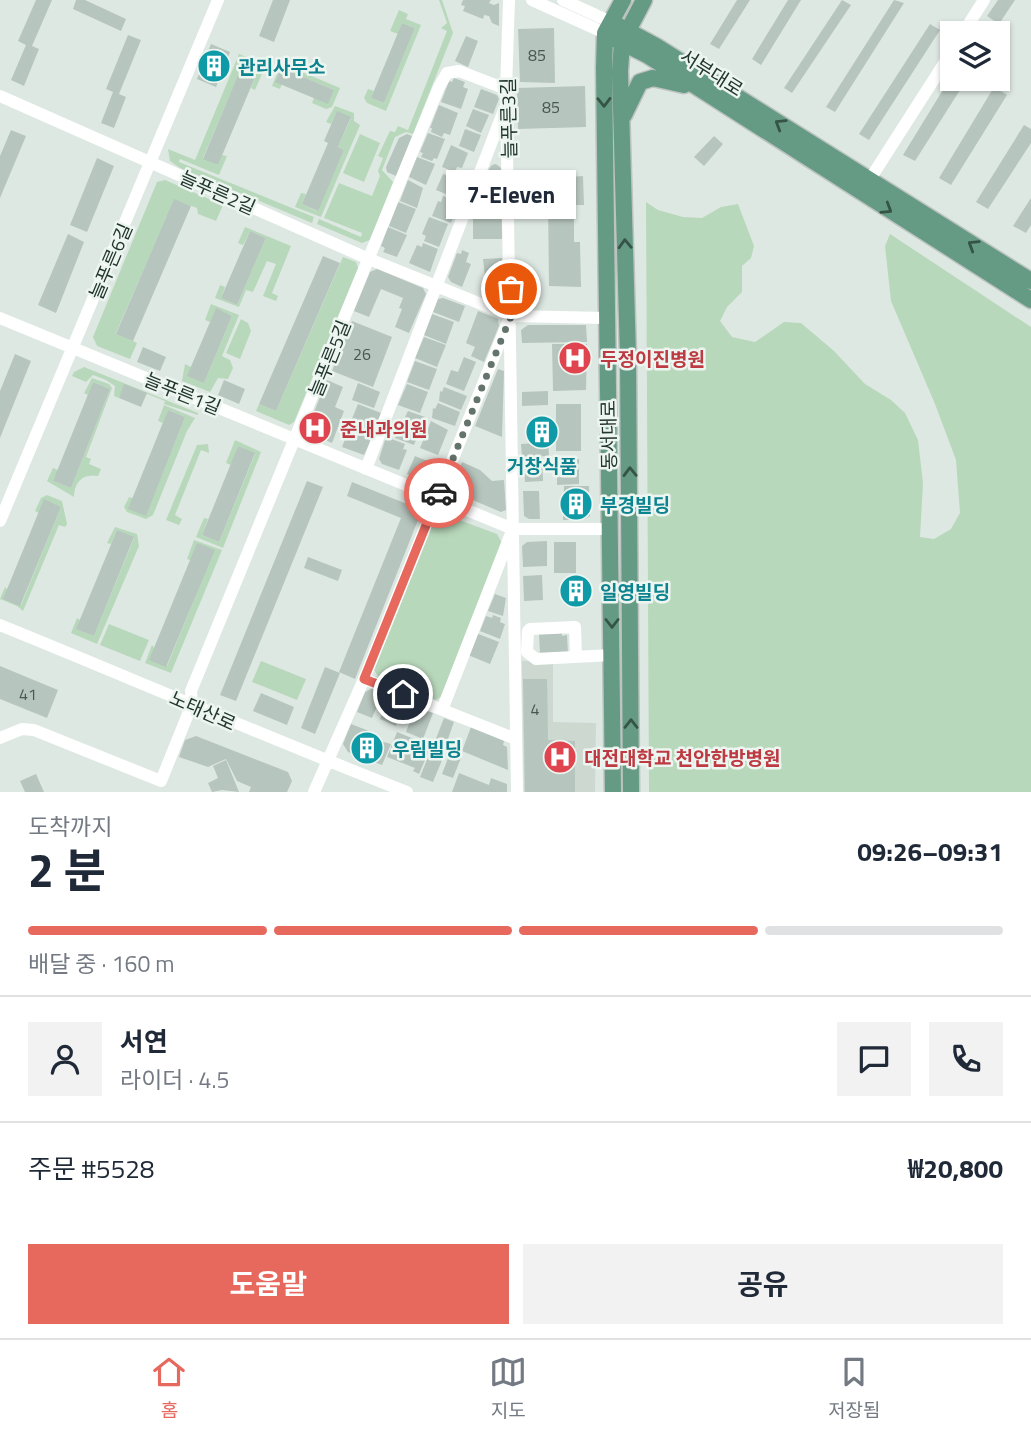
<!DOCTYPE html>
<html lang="ko">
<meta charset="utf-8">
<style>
:root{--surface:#fff;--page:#f2f2f3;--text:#1f2937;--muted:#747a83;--line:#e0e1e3;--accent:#e7685d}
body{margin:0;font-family:"Titillium Web","Noto Sans KR",sans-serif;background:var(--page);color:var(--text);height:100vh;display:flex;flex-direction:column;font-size:26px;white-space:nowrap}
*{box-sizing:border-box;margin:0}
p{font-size:23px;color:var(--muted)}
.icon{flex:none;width:38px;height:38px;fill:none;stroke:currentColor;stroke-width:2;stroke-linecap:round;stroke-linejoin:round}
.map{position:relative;height:792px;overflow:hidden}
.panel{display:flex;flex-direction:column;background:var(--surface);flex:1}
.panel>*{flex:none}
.fabs{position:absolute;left:940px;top:21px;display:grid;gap:14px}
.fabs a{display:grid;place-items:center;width:70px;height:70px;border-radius:0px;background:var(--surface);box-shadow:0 2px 5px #0004;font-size:35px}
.pin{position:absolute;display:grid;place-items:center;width:60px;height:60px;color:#fff;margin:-30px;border:4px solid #fff;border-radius:50%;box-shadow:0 2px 7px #0007}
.courier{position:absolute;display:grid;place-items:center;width:70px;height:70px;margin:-35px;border:5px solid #e7685d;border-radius:50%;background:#fff;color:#222;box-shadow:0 2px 9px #0007}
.bubble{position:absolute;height:49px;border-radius:0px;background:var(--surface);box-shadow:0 2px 5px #0004;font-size:23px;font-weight:700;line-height:49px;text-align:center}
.overview em{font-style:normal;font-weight:700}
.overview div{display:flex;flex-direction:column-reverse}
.overview{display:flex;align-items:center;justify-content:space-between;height:119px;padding:0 28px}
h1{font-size:46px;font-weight:700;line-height:52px}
.bar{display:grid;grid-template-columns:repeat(4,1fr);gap:10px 7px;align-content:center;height:84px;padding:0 28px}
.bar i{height:9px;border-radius:5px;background:var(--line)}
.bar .selected{background:var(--accent)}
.bar p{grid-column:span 4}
.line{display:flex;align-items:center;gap:18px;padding:0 28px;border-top:2px solid var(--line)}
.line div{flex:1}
.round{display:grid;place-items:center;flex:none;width:74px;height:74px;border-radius:0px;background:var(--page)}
.button{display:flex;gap:14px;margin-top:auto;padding:14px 28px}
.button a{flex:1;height:80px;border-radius:0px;background:var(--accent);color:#fff;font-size:28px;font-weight:700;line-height:80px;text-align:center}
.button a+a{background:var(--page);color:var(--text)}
.menu{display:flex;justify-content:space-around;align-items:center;height:98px;border-top:2px solid var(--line);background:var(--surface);font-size:19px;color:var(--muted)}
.menu a{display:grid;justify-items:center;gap:4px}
.menu .selected{color:var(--accent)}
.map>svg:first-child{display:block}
.built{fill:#ccd8d0}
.green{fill:#b8d8bb}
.building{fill:#b6c5bd}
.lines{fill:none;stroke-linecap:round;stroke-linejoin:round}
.major-casing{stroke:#bcc3c0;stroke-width:19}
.minor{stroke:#fff;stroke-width:12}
.major{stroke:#659b84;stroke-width:16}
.oneway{stroke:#355447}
.done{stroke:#63746c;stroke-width:7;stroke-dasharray:0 12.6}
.route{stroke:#e7685d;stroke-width:9}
.labels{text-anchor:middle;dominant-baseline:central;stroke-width:5;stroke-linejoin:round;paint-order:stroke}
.number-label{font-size:16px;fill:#465a51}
.culture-label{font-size:19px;font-weight:bold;fill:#0d838f;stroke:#edf5f0;text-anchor:start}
.street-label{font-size:19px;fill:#21362d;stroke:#edf5f0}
.health-label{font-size:19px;font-weight:bold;fill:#be3a42;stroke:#edf5f0;text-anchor:start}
</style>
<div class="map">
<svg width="1031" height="792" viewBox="0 0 1031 792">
<rect width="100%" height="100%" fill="#dee8e2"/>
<!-- built -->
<path class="built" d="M522,661h31v61l43,1 -1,69h-71z"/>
<!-- green -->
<path class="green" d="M439,0h3l11,33 -40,101 -7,-2 -11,5 -13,33 11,12 -23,58 -8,3 -45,-19 2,-5 42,18 1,-4 -38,-15 15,-35 33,13 8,-20 -2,-5 5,-13 -5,-2 12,-25 5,1 3,-6 10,4 39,-99 -6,-3 6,-5z
M399,10l9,4 -2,5 15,6 -35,86 -19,-8 -3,-5 4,-9 6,2 -3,7 13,5 31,-75 -13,-5 -4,11 -8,-3z
M239,54l23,9 2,6 -9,21 -4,-2 5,-13 -15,-6 -38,89 15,7 4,-10 5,1 -8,19 -39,-16 -1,3 135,55 -2,6 -132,-55 -10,-7 -2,-12 27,11z
M283,64l57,24 -8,19 -6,2 -14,-6 2,-5 20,-8 -52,-22 -6,13 6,3 -2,5 -8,-3 8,-19z
M335,106l19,7v8l6,4 -39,92 -26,-10 6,-14 5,1 -4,10 15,7 27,-61 -6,-3 13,-29 -14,-6 -6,12 -5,-2z
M360,134l20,9 -16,39 -21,-9z
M165,180l58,25 -7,16 -18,-7 -1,-6 -23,-8 -58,133 21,10 -7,16 -33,-13 -4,-9 64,-155z
M646,202l12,8 25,7 19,1 19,-11 17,-3 16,42 -3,12 -9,8v26l-15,15 -7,14 12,16 23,5 29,-20 17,1 33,28 31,33 26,16 14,13 13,27 5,43 -3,54 14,2 17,-10 9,-16 -4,-53 -21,-56 -44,-103 -6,-55 5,-12 141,93v465h-382z
M245,227l46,19 -19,47 6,3 -2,5 -13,-5 13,-32 -9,-3 -14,31 -7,-2 -7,17 -24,-9 5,-13 5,2 -4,11 16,7 29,-67 -16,-7 -7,14 -5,-2z
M343,257l13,5 2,6 -64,154 -5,3 -33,-14 3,-7 17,7z
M211,304l28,11 -17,41 8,4 3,8 -5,11 -10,-1 -8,14 -28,-11 3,-17 6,3 13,16 28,-67 -16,-7 -6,13 -5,-2z
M241,319l7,4 3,8 -11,28 -14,-6z
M84,367l114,46v2l-34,-11 1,-3 -40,-16 -6,13 -5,-2 1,-10 -9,-6 -13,-5 -7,7 -14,-6 2,-4z
M92,378l17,6 3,4 -26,69 5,2 -2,5 12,5 -3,7c-15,-3 -24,6 -24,21l-27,-16 6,-13 5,2 -5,11 18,7 39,-99 -17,-7 -5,13 -4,-2z
M164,405l31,13 -8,13 -34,84 -7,4 -19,-7 -3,-5 5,-10 4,1 13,17 39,-98 -17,-7 -5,13 -5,-2z
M235,440l26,12 -38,96 -27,-11 8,-19 4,1 -6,16 17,7 36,-88 -17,-8 -7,19 -5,-2z
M208,444l1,9 -8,-3 -26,65 7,4 -3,6 -13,-5 31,-75z
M47,495l15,6 5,23 -2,3 -6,-2 -36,86 -6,-5 -17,-7 5,-12 16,18 40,-98 -16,-7 -6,13 -4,-2 6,-13z
M443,514l54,20 5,9 -60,153 -6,4 -56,-21 -6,-9 61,-153z
M115,527l22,7 2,12 -42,98 -26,-11 6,-15 3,2 -3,9 17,7 40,-98 -17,-8 -6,14 -4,-1z
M194,540l28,10 -51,123 -26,-10 7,-18 15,21 47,-115 -24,9 -3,-1z
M109,624l40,16 -9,21 -40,-16z
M261,661l45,18 -9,21 -45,-18z"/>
<!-- building -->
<path class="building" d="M36,0h16l-20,46 7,3 -15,37 -13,-6 15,-35 -8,-4z
M76,0h9l41,19 -5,12 -48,-22z
M273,0h17l-16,42 -15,-6z
M463,0h28l-2,3 5,2 5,-2v23l-7,-3 -3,-7 -5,-1 -1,4 -20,-8 2,-5 -4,-1z
M737,0h13l-31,49 -9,-5z
M788,0h13l-40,65 -9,-6z
M842,0l9,5 -59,88 -8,-5z
M894,0l10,3 -69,109 -9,-5z
M998,0h17l-16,24 -12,-8z
M402,23l13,5 -31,75 -13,-5z
M930,24l10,6 -71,110 -10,-6z
M554,28l1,55 -35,-1 -2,-53z
M128,35l13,5 -22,54 7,3 -12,31 -13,-5 12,-31 -7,-3z
M466,36l12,5 -10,26 -13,-6z
M211,44l19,8 -14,35 -19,-8z
M241,68l15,7 -38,90 -15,-6z
M282,68l52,22 -6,14 -53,-22z
M952,75v4h15l-52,82 -12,-6z
M454,78l11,4 -2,5 5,2 -7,20 -20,-7 8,-21 3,1z
M585,86l1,41 -68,2 -1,-41z
M994,87l13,8 -56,90 -12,-7z
M481,89l16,6 2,4 -6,15 -19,-7z
M439,105l19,8 -8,22 -6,-2 -2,4 -11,-5 1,-4h-2z
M473,109l16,6 -8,18 -15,-7z
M337,111l14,6 -13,30 6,3 -26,61 -16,-7 26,-61 -4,-2z
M1024,125l7,4v14l-43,66 -12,-7z
M465,129l16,6 -7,17 -15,-6z
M11,130l15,6 -26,62v-42z
M428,133l17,6 -8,20 -3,-1 -2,3 -11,-4 2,-4 -3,-1z
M407,134l5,2 -16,40 -9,-4 -1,-5 13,-29z
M714,136l9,8 -19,22 -10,-9z
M451,145l17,8 -6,15 -5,-1 -2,5 -13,-5z
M417,157l18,7 -9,21 -17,-8z
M97,158l17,8 -27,66 -17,-7z
M496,164l5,4 1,71h-29v-22l6,-1 1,-23 9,-24 3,-4z
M449,172l11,4 -1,5 3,1 -6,16 -20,-8 7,-16 5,2z
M520,172h18l-1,11h-11v4h-6z
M583,176l1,29h-10v37h6l1,45 -32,-1 -1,-84h-8l-1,-11h32l-1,-14z
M408,180l15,8 -6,20 -17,-7z
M443,196l16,6 -8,21 -19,-7 6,-15 3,1z
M1031,198v27l-5,8 -13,-7z
M174,199l17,7 -58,135 -17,-7z
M398,202l18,7 -10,24 -17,-7z
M429,217l19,7 -9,23 -15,-6 2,-5 -4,-2z
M388,227l19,8 -10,22 -14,-5 2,-4 -4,-2z
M250,231l16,7 -29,67 -16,-7z
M68,234l16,8 -28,71 -18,-8z
M423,243l15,6 -8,23 -21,-9 8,-18 5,2z
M462,250l7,3 -3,9 5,2 -9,23 -11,-5 -3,-5 9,-24 4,1z
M323,256l17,7 -64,148 -17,-7z
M502,258v35l-10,6 -9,-4 3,-8 -3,-28z
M377,269l46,19 3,6 -17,39 -14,-6 7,-18 -3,-1 4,-10 -22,-9 -12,28 -15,-6 16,-39z
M443,298l22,8 -6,16 -26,-10 5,-13z
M216,308l16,8 -28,67 -17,-7z
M478,311l20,8 1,7 -15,36 -13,-6 4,-9 -9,-4z
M432,314l22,8 -8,22 -22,-9z
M352,321l40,16 -19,50 -41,-16z
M528,325h58l1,17 -65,1 -1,-13z
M424,337l22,8 -9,22 -22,-9z
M552,344h35l-1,46 -33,1z
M143,347l23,10 -6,14 -23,-9z
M15,354l16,7 -31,77v-47z
M464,357l12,5 -12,29 -18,-7 5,-14 7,2z
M415,361l22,8 -8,21 -22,-8z
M498,369l6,2 -2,66 -27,-11z
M224,380l21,9 -6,15 -21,-9z
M327,380l16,7 -8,20 9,4 -12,32 -22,-9 -3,-5z
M93,382l17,7 -39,99 -18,-7z
M358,383l22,9 -6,16 -22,-8z
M124,384l23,9 -6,14 -22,-9z
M407,384l21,8 -8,21 -22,-8z
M444,387l23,9 -6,14 -22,-9 1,-10 2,1z
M548,391v14l-26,1v-14z
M438,403l22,9 -5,14 -23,-8 1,-10 2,1z
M358,404l23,9 -9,22 -23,-9z
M556,404h25v47h-25z
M168,410l17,7 -39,99 -18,-7z
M408,411l17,6 -11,28 -19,-7z
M547,420l2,36 -27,1 -1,-13 15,-1v-22z
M431,421l17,9 -10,25 -18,-7z
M349,429l23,9 -8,17 -22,-8z
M386,437l19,7 -2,5 4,1 -8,20 -17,-6 -3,-5z
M238,446l17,7 -36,89 -17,-7z
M415,456l27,11 -6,14 -6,2 -23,-9z
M542,457l1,24 -18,1 -1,-17h3l-1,-7z
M557,459h22v25l-22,1z
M462,462l18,8 12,11 12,-1 2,30 -5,2 -45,-19 -5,-6z
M307,481l16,6 -87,214 -16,-6z
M352,482l70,28 -67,169 -16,-7 62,-154 -54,-22z
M564,486h25l1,30 -5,3 -22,1z
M523,491h16l1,28h-11l-5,-3z
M44,499l17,8 -41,99 -17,-7z
M117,530l17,7 -40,99 -18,-7z
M547,541v25l-24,1 -1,-21 5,-4z
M554,542h22v31h-22z
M197,543l18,7 -49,117 -17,-7z
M308,557l34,13 -4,11 -34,-13z
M542,575l1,25 -19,1 -1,-25z
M587,577l1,27 -23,1 -1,-27z
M495,594l11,4 -3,18 -15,-5z
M493,615l8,3 -1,4 5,2 -5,15 -20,-8 6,-15 6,2z
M476,633l23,9 -9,22 -22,-9z
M562,633v3l5,-1 1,19 -28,1 -1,-21z
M0,666l58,24 -11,28 -47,-19z
M325,667l15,6 -25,61 -14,-6z
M523,679h24l1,61 27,1v51h-50z
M373,688l10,4 -11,26 -15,-6 8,-20z
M261,693l33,14 -7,18 -34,-14z
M389,696l16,7 -9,23 -16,-7z
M415,707l18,6 -10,26 -17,-7z
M444,718l10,4 -10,28 -11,-4z
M351,724l18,7 -3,6 25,7 -9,21 -34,-13 -5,-8z
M471,727l33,14 -1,4 4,2 1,23 -46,-19z
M397,732l34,14 -12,28 -6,-3 2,-3 -28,-11z
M196,736l92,36 4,9 -5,11h-38l2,-5 -14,-6 -11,-22 -18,8 -29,-10 6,-17z
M432,747l13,6 -12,29 -13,-5z
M450,753l11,5 -8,20 -11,-4z
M226,760l13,32 -17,-2 -10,2 -4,-9 10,-5 -5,-12z
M459,773l30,12 2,-7 16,6v8h-55z
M36,774l8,18h-19l-5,-11z"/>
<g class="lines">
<defs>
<path id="major" d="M619,26l37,20 375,235
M613,38l34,17 384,245
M624,115l16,-33 13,-4 31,7
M613,792l-9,-724 1,-35 18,-33
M631,792l-3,-436 -8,-285 2,-29 22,-42"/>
</defs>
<!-- major casing -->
<use href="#major" class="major-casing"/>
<!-- minor -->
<path class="minor" d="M509,0l-3,89 11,703
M532,0l73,33
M563,0l48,22
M963,33l21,-33
M0,96l369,163 142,57 96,2
M865,187l87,-136
M0,318l513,211h97
M366,469l138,-359
M0,521l218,-521
M0,625c136,55 270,114 407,167
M576,656l-1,-29 -45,2 -2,2 -1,21 9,7 76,-4
M364,679l152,60
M442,710l68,-174
M0,738l22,-9 12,1 127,51 31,-77 -1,-13 248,-604 8,-14 12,-2 47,18
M314,792l50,-113 144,-357"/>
<!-- major -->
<use href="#major" class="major"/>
</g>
<!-- one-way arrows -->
<defs><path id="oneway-chevron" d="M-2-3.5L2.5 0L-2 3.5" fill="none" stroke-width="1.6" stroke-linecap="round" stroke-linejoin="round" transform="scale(1.75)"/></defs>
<g class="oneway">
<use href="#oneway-chevron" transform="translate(604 102) rotate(89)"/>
<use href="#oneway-chevron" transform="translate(780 124) rotate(-148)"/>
<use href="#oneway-chevron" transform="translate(887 209) rotate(32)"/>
<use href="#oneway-chevron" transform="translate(625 244) rotate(-92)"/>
<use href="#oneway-chevron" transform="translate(973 245) rotate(-148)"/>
<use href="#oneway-chevron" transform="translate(630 472) rotate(-91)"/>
<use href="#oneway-chevron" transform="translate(612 623) rotate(90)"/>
<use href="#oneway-chevron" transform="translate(631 724) rotate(-90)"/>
</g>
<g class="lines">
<!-- done -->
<path class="done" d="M439,493l72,-177v-27"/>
<!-- route -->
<path class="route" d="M403,694l-39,-15 75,-186"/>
</g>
<!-- icons -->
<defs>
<symbol id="building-disc" viewBox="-11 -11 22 22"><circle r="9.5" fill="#0f9aa8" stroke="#edf5f0"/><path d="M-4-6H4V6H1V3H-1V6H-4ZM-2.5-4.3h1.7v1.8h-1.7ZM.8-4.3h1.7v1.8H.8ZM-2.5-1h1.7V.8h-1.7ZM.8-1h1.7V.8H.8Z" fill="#fff"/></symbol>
<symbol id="hospital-disc" viewBox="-11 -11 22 22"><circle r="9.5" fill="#e0444e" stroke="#edf5f0"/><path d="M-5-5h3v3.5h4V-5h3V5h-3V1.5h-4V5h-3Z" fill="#fff"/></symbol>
</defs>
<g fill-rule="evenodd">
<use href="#building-disc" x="195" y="47" width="38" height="38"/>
<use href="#hospital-disc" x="556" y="339" width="38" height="38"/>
<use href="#hospital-disc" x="296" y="409" width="38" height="38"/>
<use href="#building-disc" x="523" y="413" width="38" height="38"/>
<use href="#building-disc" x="557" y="485" width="38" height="38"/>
<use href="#building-disc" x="557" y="572" width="38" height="38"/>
<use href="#building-disc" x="348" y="729" width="38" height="38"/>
<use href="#hospital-disc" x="541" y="738" width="38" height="38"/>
</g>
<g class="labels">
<!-- number labels -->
<g class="number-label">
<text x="537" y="55">85</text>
<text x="551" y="107">85</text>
<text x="362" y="354">26</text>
<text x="28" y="694">41</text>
<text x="535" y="709">4</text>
</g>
<!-- culture labels -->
<g class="culture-label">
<text x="238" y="66">관리사무소</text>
<text x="542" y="465" text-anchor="middle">거창식품</text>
<text x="600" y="504">부경빌딩</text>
<text x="600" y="591">일영빌딩</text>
<text x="392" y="748">우림빌딩</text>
</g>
<!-- street labels -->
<g class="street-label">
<text transform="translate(712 72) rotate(32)">서부대로</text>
<text transform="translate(508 118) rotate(-91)">늘푸른3길</text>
<text transform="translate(218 192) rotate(24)">늘푸른2길</text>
<text transform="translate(110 261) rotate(-67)">늘푸른6길</text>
<text transform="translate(329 358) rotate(-68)">늘푸른5길</text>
<text transform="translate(183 393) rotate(22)">늘푸른1길</text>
<text transform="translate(608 435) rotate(-91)">동서대로</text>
<text transform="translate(203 710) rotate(24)">노태산로</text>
</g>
<!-- health labels -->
<g class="health-label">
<text x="600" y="358">두정이진병원</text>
<text x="340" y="428">준내과의원</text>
<text x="584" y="757">대전대학교 천안한방병원</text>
</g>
</g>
</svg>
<div class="fabs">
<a><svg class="icon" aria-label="layers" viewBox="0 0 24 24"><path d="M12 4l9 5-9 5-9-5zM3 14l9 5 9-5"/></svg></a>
</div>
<div class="pin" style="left:511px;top:289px;background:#ea580c"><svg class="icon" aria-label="bag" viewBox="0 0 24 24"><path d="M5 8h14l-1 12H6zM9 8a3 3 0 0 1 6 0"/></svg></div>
<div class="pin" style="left:403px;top:694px;background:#1f2937"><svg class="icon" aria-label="home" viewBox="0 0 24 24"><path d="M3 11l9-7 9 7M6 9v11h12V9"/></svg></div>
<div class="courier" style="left:439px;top:493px"><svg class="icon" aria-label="car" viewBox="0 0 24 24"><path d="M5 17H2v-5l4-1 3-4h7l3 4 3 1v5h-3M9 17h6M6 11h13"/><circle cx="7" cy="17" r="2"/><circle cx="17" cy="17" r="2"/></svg></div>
<div class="bubble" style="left:446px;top:170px;width:130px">7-Eleven</div>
</div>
<section class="panel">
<div class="overview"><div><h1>2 분</h1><p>도착까지</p></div><em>09:26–09:31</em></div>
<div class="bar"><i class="selected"></i><i class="selected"></i><i class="selected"></i><i></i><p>배달 중 · 160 m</p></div>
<div class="line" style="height:126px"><a class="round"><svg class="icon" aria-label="person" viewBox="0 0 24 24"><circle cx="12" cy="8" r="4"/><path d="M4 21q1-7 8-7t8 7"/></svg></a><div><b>서연</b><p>라이더 · 4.5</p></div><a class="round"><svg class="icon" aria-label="chat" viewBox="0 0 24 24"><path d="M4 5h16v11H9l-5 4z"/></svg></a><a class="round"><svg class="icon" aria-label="phone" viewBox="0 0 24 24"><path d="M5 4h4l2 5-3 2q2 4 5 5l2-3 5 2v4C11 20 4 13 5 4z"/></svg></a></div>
<div class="line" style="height:91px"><div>주문 #5528</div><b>₩20,800</b></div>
<div class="button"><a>도움말</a><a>공유</a></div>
</section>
<nav class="menu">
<a class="selected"><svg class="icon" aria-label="home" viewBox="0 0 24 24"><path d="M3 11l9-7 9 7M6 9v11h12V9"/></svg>홈</a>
<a><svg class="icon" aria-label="map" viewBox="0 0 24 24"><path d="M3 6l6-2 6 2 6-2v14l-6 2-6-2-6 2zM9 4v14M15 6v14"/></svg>지도</a>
<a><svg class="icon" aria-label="saved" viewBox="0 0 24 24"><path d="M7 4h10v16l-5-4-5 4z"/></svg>저장됨</a>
</nav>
